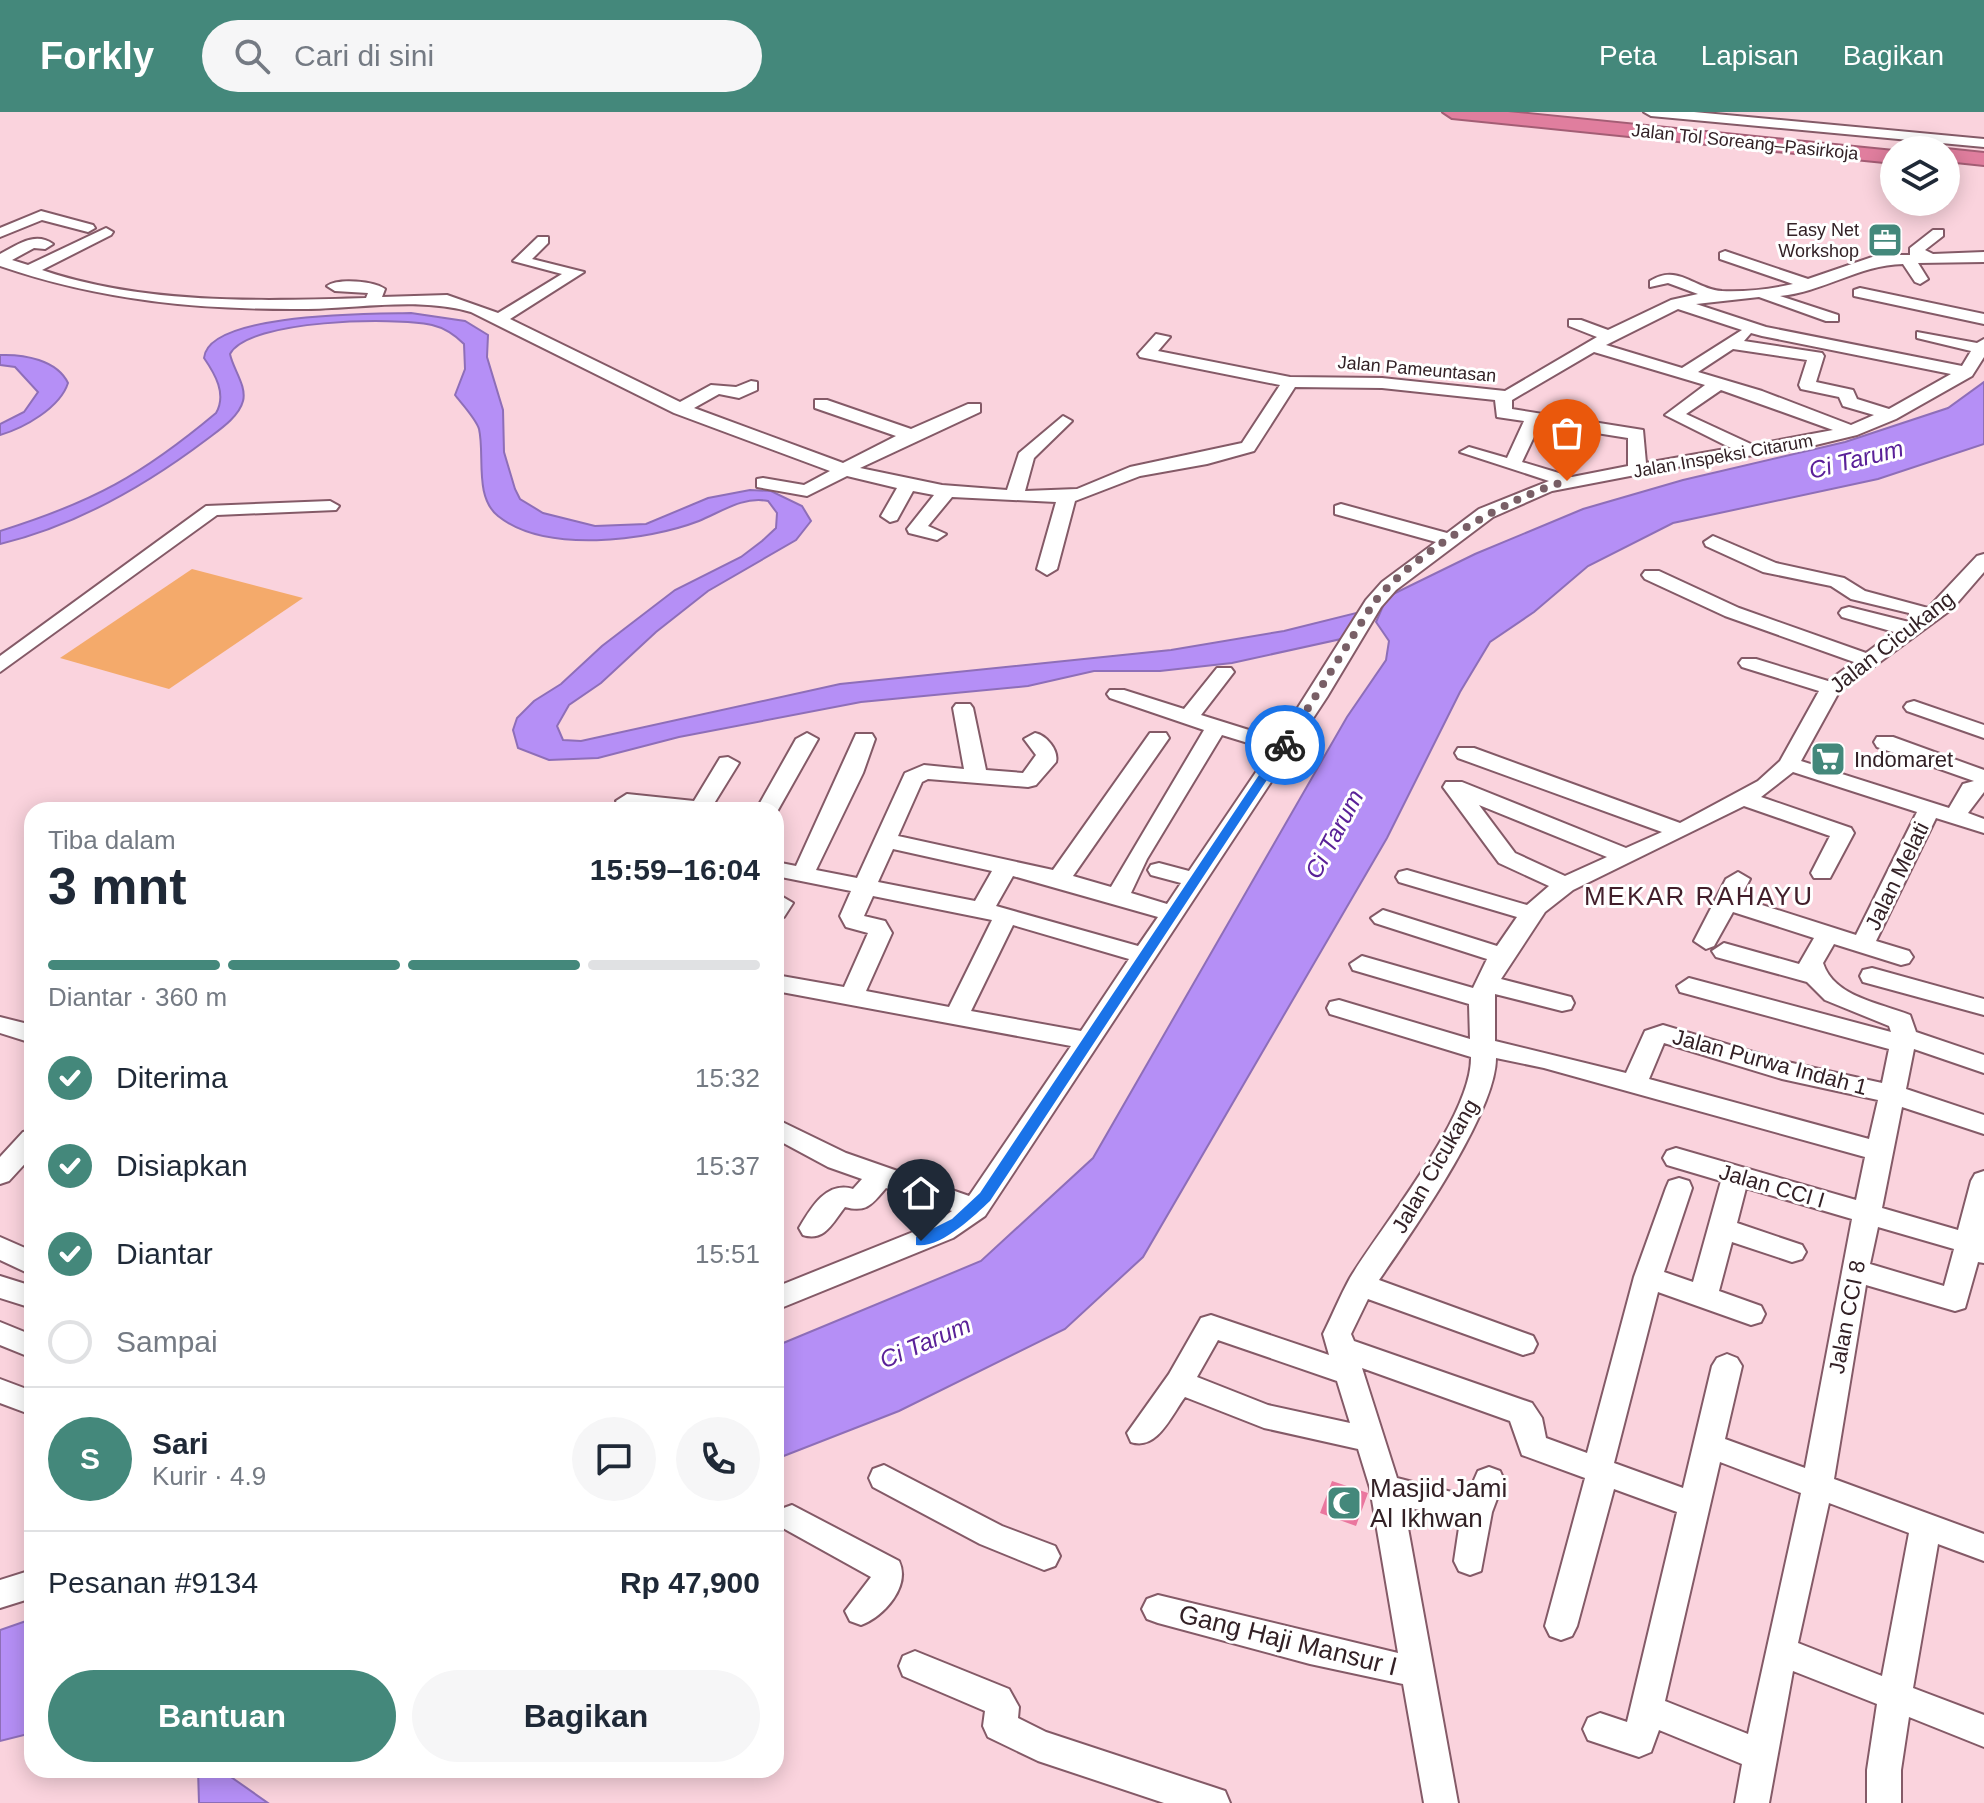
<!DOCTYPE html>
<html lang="id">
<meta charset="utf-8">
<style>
:root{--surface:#fff;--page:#f6f6f7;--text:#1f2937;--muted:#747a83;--line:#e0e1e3;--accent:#44887b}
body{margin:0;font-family:Helvetica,sans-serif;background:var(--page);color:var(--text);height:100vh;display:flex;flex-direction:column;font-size:30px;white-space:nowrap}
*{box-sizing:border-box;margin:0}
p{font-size:26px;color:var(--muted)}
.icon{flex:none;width:44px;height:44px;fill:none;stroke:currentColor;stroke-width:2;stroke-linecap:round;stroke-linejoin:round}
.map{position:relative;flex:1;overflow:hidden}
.drawer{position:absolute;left:24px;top:690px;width:760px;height:976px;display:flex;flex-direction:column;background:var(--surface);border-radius:24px;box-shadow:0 4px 20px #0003}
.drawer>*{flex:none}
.fabs{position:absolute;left:1880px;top:24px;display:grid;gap:16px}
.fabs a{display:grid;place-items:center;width:80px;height:80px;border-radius:50%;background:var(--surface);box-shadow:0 4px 20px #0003;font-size:40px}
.pin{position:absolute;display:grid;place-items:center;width:68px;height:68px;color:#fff;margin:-82px -34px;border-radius:50% 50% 50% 0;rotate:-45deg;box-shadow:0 0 8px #0007}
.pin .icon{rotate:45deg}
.courier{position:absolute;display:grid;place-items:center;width:80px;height:80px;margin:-40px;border:6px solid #1a73e8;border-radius:50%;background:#fff;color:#222;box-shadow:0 2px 10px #0007}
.summary em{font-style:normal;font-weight:700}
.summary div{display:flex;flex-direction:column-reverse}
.summary{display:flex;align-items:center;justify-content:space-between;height:136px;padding:0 24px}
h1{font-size:52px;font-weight:700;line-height:60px}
.bar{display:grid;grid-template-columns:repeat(4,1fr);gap:12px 8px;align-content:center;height:96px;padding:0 24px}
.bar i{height:10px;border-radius:6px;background:var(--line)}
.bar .selected{background:var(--accent)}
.bar p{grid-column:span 4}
.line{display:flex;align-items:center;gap:20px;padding:0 24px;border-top:2px solid var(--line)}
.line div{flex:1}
.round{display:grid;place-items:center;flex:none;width:84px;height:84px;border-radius:42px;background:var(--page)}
ol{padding:0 24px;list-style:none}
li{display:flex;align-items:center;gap:24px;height:88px}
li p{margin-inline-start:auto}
li .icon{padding:8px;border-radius:50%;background:var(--accent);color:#fff;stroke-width:4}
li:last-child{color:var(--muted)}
li i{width:44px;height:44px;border:4px solid var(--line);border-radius:50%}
.primary-button{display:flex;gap:16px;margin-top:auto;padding:16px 24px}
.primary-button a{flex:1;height:92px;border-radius:48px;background:var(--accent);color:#fff;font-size:32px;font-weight:700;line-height:92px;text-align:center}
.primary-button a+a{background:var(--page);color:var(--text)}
header{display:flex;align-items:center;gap:48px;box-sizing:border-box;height:112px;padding:0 40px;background:var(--accent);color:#fff}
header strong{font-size:38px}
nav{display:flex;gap:44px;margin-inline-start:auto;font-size:28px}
.search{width:560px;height:72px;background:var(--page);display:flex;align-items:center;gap:20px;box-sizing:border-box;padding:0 28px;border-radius:44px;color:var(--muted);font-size:30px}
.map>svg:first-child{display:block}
.green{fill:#f4aa6b}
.water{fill:#b58ff6;stroke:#8e6eb8;stroke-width:2}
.building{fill:#ea769e}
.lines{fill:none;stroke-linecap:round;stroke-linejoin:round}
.minor-casing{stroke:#845a67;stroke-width:4}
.highway-casing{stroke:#a35d74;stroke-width:4}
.minor{fill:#fff;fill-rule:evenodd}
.highway{fill:#e07e9e;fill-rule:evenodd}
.route{fill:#1a73e8}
.done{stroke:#795f66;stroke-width:8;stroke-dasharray:0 14.4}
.labels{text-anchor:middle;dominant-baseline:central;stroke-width:6;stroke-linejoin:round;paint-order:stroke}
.far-street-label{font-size:18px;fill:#332126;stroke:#fff}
.far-poi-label{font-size:18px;fill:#332126;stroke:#fff;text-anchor:end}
.street-label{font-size:22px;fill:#332126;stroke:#fff}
.poi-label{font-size:22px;fill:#332126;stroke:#fff;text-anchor:start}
.water-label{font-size:24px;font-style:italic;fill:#5a2198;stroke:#fff}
.quarter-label{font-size:26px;letter-spacing:2px;fill:#421e2a;stroke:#fff}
.near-poi-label{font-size:26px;fill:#332126;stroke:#fff;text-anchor:start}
.near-street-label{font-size:26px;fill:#332126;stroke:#fff}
</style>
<header>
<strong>Forkly</strong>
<div class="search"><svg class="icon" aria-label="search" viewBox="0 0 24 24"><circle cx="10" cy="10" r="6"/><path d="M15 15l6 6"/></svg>Cari di sini</div>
<nav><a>Peta</a><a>Lapisan</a><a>Bagikan</a></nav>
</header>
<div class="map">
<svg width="1984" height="1691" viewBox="0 0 1984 1691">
<rect width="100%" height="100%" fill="#fad3dd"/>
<!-- green -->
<path class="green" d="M192,457l111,29 -134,91 -109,-31z"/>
<!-- water -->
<path class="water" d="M411,201l54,8 23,14 -1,22 16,53 1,42 11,37 5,10 23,14 52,13 51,-2 62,-26 42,-8 21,1 31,15 9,15 -15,19 -88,51 -52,41 -55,51 -32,22 -12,21 6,14 18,1 259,-57 331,-34 113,-19 76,-19 -19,27 -109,24 -72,8h-66l-66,15 -167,16 -182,35 -81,21 -49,2 -31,-12 -5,-18 4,-12 17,-17 27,-17 41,-38 73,-56 66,-33 21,-16 14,-13 1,-15 -9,-12c-25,-5 -47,11 -69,20 -52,20 -154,33 -201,-5 -24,-19 -13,-61 -19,-87 -3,-10 -18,-26 -24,-34l10,-26 -1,-25c-9,-9 -19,-16 -32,-19 -37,-8 -183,-6 -202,29 3,15 17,32 13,47 -4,16 -24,29 -37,39 -61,46 -131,86 -206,104v-13c93,-29 142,-56 216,-118 11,-19 -1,-39 -12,-55 4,-46 171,-44 207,-45z
M0,243c24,-1 57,5 68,28 -8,25 -44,45 -68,52v-11l24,-12 14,-20 -23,-25 -15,-2z
M1984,270v62l-106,35 -205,44 -85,43 -54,46 -44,30 -30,50 -73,146 -244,419 -78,72 -166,82 -123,48v-113l205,-85 112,-103 254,-441 39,-57 3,-19 -13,-19 11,-25 88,-43 108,-45 100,-29 162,-38 103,-34z
M32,1507v114l-32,8v-111z
M198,1658h23l47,33h-69z"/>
<!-- building -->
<path class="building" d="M1332,1369l36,12 -12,33 -36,-13z"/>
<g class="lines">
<defs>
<path id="minor" d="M1644,0h50l290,27v8l-333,-31z
M41,99l52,14 2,3 -7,4 -46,-12 -42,17v-9z
M106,116l7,4 -2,3 -69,35c103,35 218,31 324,28l2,-5 -33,-2 -8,-5c11,-8 47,-5 58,3l-3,8 65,-2 51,18 64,-39 -49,-13 25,-24h10v6l-16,16 52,13 -74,47 170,83 31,-17 25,2 15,-6 6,1v8l-18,8 -20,-4 -25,14 149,55 53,-27 -81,-28v-8h12l84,29 57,-25h12v8l-120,56 82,17 65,5 12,-37 44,-37 9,5 -38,37 -9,33 52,-2 53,-22 112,-24 38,-58 -140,-28 -2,-3 18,-20 14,3 -12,14 132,26 92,1 123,13 92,-54 -28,-11v-6h12l27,10 63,-30 27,-6 -30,-11 -18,4v-6c28,-18 44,8 72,10 22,1 50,-2 71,-7l-73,-25v-6l5,-2 83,28 70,-24h32v-7l23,-18h10v6l-18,14 8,4 51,-2v10l-66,1 10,16 -8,5 -5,-2 -12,-18c-44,1 -80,28 -123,32l58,19v6h-12l-67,-24 -63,7 70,23 196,39 9,-15 -54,-13v-6l60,11 7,-4v18l-12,19 -76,43 -39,16 -58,14 -96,13 -151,29 -59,26 -97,73 -15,17 -54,90 -342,519 -32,22 -177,72v-23l157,-63 19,-13 -66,-23c-14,16 -19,25 -41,19 -12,15 -20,35 -42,28l-4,-7c13,-22 28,-47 54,-39l9,-10 -34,-12 -52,-28v-20l70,34 123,43 102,-150 -295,-55v-16l68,12 24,-54 -22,-6 -6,-11 11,-25 -75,-15v-14l20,4 60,-132h16l3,5 -12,34 -47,97 41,8 48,-105 19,-8 40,4 -11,-61 3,-4h14l3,4 13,62 37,3 13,-18 -12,-16 11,-6c11,2 24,17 21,29l-20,23 -8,2 -100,-8 -6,3 -24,54 155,34 97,-137h16l3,5 -96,138 38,11 93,-157 -94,-32 -3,-4 3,-4h14l60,19 33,-41h14l3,4 -33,43 77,24 88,-139 16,-18 54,-40 -101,-28v-8l6,-2 106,29 32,-24 70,-28 -89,-29 9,-5 38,11 17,-37 -27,-4 -2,-17 -113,-12 -87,-1 -41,64 -47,13 -67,12 -65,25 -18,68 -10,6 -10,-6 19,-67 -104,-5 -24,29 18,8 -9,6 -28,-7 -2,-4 27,-34 -21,-4 -16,29 -7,2 -9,-6 16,-28 -50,-12 -40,20 -50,-9v-8l6,-1 41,7 26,-14 -156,-58 -203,-101c-51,-15 -110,-4 -164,-3 -107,1 -205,-8 -307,-43v-12c17,-9 35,-23 53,-10l-8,5 -11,-1 -22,12 16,5zM1678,197l64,21 -60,38 -76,-23zM1751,221l11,3 189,38 -62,35 -32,-10 -4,-9 -37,-8 8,-26 -2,-3 -78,-12zM1733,237l74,11 -8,25 2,4 38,8 4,9 31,9 -23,10 -89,-34 -64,-19zM1594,240l111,33 -40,30 66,33 -85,15 -3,-33 -131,-21v-9zM1721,278l112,40 -80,15 -67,-31zM1540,312l88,14v28l-56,11 -50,-15zM1222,623l49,15 -82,121 -30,-8 -8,2 -3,5 3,5 30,8 -14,21 -36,-11 16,-34zM893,737l99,22 -17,30 -97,-19zM1013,764l145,41 -20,29 -142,-40zM873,784l119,24 -43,87 -83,-16 26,-58 -7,-12 -21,-5zM1013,813l116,34 -48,72 -110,-20z
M1860,176l124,26v10l-130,-28v-6z
M330,389l9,5 -3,4 -119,5 -217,157v-16l206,-150z
M1713,424l63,27 68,15 21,13 63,17 49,-52 7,-2v18l-32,37 -113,83 -38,69 148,47 14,-24 11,-3 -97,-34 -3,-5 3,-5h16l91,33v22l-16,21 16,6v14l-48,-15 -60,123 33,10 4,6 -4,6 -8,2 -67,-21 -11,19c11,34 57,40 87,52l6,17 68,23v18l-70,-24 -8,40 78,26v19l-82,-27 -20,101 76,22 13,-49 4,-7 9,-3v92l-6,-1 -13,46 -10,3 -89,-26 -32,194 150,55v27l-46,-17 -25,144 71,27v32l-75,-30 -8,53v33h-34v-33l10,-66 -84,-33 -24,132h-34l7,-39 -83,-34 -8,22 -12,5 -51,-17 -5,-11 5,-11 12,-5 27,9 50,-210 -63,-23 -37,137 -5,10 -11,4 -11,-4 -5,-10 40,-148 -63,-23 -12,-34 -148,-53 35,110 70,18 11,-25 11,-4 11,4 4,9 -12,32 -11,59 -11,4 -11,-4 -5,-10 6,-40 -56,-15 54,297h-34l-21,-119 -93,-20 -152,-41 -11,-4 -5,-10 5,-10 11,-4 240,58 -28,-165 -12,-39 -94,-21 -79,-31c-14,19 -28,54 -54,45l-4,-9 42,-59 32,-56 10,-3 118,40 -6,-21c9,-18 17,-38 27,-56 32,-53 122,-161 121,-221l-141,-43 -3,-6 3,-6 9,-2 131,39 -1,-35 -116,-34 -3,-6 12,-8 111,32 14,-29 -112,-36 -4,-5 12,-8 114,36 20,-29 -118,-35 -3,-5 3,-5 8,-2 120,35 22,-19 -50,-23 -56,-76 3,-5h16l164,66 36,-16 -204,-74 -3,-5 3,-5h16l206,75 78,-42 22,-20 39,-70 -77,-24 -3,-4 3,-4h14l72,22 26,-19 -129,-46 -80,-37 -3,-4 3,-4h14l80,37 127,45 28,-21 -52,-15 -3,-4 3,-4 7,-2 60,15v-9l-58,-14 -20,-13 -68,-14 -57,-26 -2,-4zM1793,660l124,40 -61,123 -116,-37 10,-19 -12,-7 -12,7 -32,62 12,8 8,-3 19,-34 81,26 -15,26 -75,-21 -12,8 4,6 91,25 18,18 64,26 2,6 -202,-54 -12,8 3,6 209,57 -7,34 -99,-22 -120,-36 -18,6 -19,42 -131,-32v-47l67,17 9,-2 3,-6 -3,-6 -70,-18 44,-67 28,-22 171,-84 86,30 -19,37 3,5h16l24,-45 -3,-5 -90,-31zM1479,693l128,52 -42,19 -50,-23zM1664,931l118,36 96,21 -9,39 -220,-60zM1496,946l48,10 321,89 -9,43 -180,-52 -9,3 -4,7 4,7 54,16 -28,101 -29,-10 28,-84 -3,-7 -10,-3 -10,3 -3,7 -32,89 -47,176 -41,-15 -4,-20 -10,-15 -178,-62 -3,-7 17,-35 155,56 10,-3 4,-8 -4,-8 -154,-56c33,-48 117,-167 117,-222zM1746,1076l106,31 -47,249 -80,-29 17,-73 -5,-8 -10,-4 -10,4 -5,8 -29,122 -69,-25 44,-171 93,33 10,-3 4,-8 -4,-8 -42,-15 13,-49 60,20 10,-3 4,-7 -4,-7 -65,-22zM1878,1115l76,22 -10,37 -74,-22zM1218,1228l119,41 13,42 -82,-18 -71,-28zM1720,1350l81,31 -53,241 -83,-33zM1829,1391l80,30 -27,143 -84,-33z
M1914,589l70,24v13l-77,-27 -3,-4 3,-4z
M807,621l11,6 -40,71 -2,3v-3h-20l40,-71z
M728,645l11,6 -29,47 -91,-4 -3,-5 11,-7 67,7 26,-43z
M781,784l12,7 -9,14 -8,3v-23z
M1872,856l112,31v16l-121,-33 -3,-6 3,-6z
M0,905l32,8v18l-32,-10z
M32,1018v26l-23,25 -9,3v-27l23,-25z
M0,1125l32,14v24l-32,-15z
M0,1164l32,10v22l-32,-10z
M0,1210l32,13v23l-32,-13z
M0,1267l32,12v24l-32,-12z
M884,1353l118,61 53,20 5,10 -5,10 -11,4 -64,-26 -107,-57 -4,-9 4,-9z
M792,1393l107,56c12,25 -15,56 -38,64l-11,-4 -5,-10 26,-34 -90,-50 -5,-9 5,-9z
M32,1458v28l-32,10v-28z
M915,1539l94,38 10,18 -1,11 28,14 167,55 12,4 5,12h-66l-126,-42 -50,-24 -5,-11 2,-15 -82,-35 -4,-10 4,-10z"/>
<path id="highway" d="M1443,0h65l386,39v12l-442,-45z
M1946,37l38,4v12l-38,-4v-11h-4z"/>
</defs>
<!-- minor casing -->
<use href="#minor" class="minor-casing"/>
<!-- highway casing -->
<use href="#highway" class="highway-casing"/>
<!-- minor -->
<use href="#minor" class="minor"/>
<!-- highway -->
<use href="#highway" class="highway"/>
</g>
<!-- route -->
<path class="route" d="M1285,630l5,3 -300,456c-16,15 -50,48 -74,44v-8l36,-18 28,-26 299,-448z"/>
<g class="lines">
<!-- done -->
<path class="done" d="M1285,633l88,-141c36,-48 136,-108 194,-123"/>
</g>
<!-- icons -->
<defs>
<symbol id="office-square" viewBox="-11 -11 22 22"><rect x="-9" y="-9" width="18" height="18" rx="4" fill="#44887b" stroke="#fff"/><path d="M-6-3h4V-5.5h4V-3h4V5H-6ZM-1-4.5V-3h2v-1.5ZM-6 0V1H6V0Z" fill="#fff"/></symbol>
<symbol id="supermarket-square" viewBox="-11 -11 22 22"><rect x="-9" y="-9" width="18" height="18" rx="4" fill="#44887b" stroke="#fff"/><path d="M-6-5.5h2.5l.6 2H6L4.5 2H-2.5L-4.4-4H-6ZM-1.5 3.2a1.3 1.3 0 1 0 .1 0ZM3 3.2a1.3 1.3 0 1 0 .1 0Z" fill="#fff"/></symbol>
<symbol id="mosque-square" viewBox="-11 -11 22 22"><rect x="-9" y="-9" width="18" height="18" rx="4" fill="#44887b" stroke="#fff"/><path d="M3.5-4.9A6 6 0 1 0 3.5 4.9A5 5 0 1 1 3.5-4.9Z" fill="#fff"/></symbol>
</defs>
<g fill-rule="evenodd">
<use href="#office-square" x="1865" y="108" width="40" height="40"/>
<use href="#supermarket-square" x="1808" y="627" width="40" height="40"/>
<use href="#mosque-square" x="1324" y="1371" width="40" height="40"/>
</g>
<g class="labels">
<!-- far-street labels -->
<g class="far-street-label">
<text transform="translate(1745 30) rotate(6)">Jalan Tol Soreang–Pasirkoja</text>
<text transform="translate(1417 257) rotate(5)">Jalan Pameuntasan</text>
<text transform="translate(1723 344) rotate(-10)">Jalan Inspeksi Citarum</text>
</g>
<!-- far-poi labels -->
<g class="far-poi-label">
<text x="1859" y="118">Easy Net<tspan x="1859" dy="21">Workshop</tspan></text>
</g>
<!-- street labels -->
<g class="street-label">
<text transform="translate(1892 530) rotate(-38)">Jalan Cicukang</text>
<text transform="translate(1897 764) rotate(-64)">Jalan Melati</text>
<text transform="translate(1770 950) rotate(15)">Jalan Purwa Indah 1</text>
<text transform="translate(1435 1054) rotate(-60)">Jalan Cicukang</text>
<text transform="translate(1772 1074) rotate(16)">Jalan CCI I</text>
<text transform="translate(1847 1205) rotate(-79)">Jalan CCI 8</text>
</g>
<!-- poi labels -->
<g class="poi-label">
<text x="1854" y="647">Indomaret</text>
</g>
<!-- water labels -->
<g class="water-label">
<text transform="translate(1856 347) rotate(-14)">Ci Tarum</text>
<text transform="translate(1334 722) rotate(-62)">Ci Tarum</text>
<text transform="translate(925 1230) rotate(-23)">Ci Tarum</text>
</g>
<!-- quarter labels -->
<g class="quarter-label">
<text x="1699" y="784">MEKAR RAHAYU</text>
</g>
<!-- near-poi labels -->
<g class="near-poi-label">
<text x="1370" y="1376">Masjid Jami<tspan x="1370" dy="30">Al Ikhwan</tspan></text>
</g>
<!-- near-street labels -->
<g class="near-street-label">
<text transform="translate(1288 1528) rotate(14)">Gang Haji Mansur I</text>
</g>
</g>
</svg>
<div class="fabs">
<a><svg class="icon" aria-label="layers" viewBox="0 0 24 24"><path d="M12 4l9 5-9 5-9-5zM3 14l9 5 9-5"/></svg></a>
</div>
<div class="pin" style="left:1567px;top:369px;background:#ea580c"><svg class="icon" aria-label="bag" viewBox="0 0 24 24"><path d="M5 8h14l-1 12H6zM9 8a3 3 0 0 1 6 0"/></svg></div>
<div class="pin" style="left:921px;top:1129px;background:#1f2937"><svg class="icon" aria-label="home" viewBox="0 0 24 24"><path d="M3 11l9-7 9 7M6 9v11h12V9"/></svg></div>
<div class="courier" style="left:1285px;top:633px"><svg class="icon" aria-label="bike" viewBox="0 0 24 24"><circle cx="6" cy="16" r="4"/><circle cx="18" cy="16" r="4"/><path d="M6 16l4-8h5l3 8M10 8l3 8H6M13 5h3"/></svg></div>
<section class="drawer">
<div class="summary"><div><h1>3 mnt</h1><p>Tiba dalam</p></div><em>15:59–16:04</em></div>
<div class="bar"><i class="selected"></i><i class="selected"></i><i class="selected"></i><i></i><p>Diantar · 360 m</p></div>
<ol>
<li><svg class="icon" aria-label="check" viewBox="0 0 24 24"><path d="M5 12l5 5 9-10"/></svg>Diterima<p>15:32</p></li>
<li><svg class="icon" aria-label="check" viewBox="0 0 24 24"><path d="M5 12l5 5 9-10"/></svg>Disiapkan<p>15:37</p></li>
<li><svg class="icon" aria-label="check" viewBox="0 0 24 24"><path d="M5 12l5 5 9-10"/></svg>Diantar<p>15:51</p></li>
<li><i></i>Sampai</li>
</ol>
<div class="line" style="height:144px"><b class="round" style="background:var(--accent);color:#fff">S</b><div><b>Sari</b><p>Kurir · 4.9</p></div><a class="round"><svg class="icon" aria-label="chat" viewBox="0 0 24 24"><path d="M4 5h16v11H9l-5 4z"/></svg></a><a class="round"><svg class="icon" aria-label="phone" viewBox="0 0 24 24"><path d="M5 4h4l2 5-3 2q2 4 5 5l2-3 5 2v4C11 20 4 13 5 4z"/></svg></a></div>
<div class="line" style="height:104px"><div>Pesanan #9134</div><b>Rp 47,900</b></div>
<div class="primary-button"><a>Bantuan</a><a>Bagikan</a></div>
</section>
</div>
